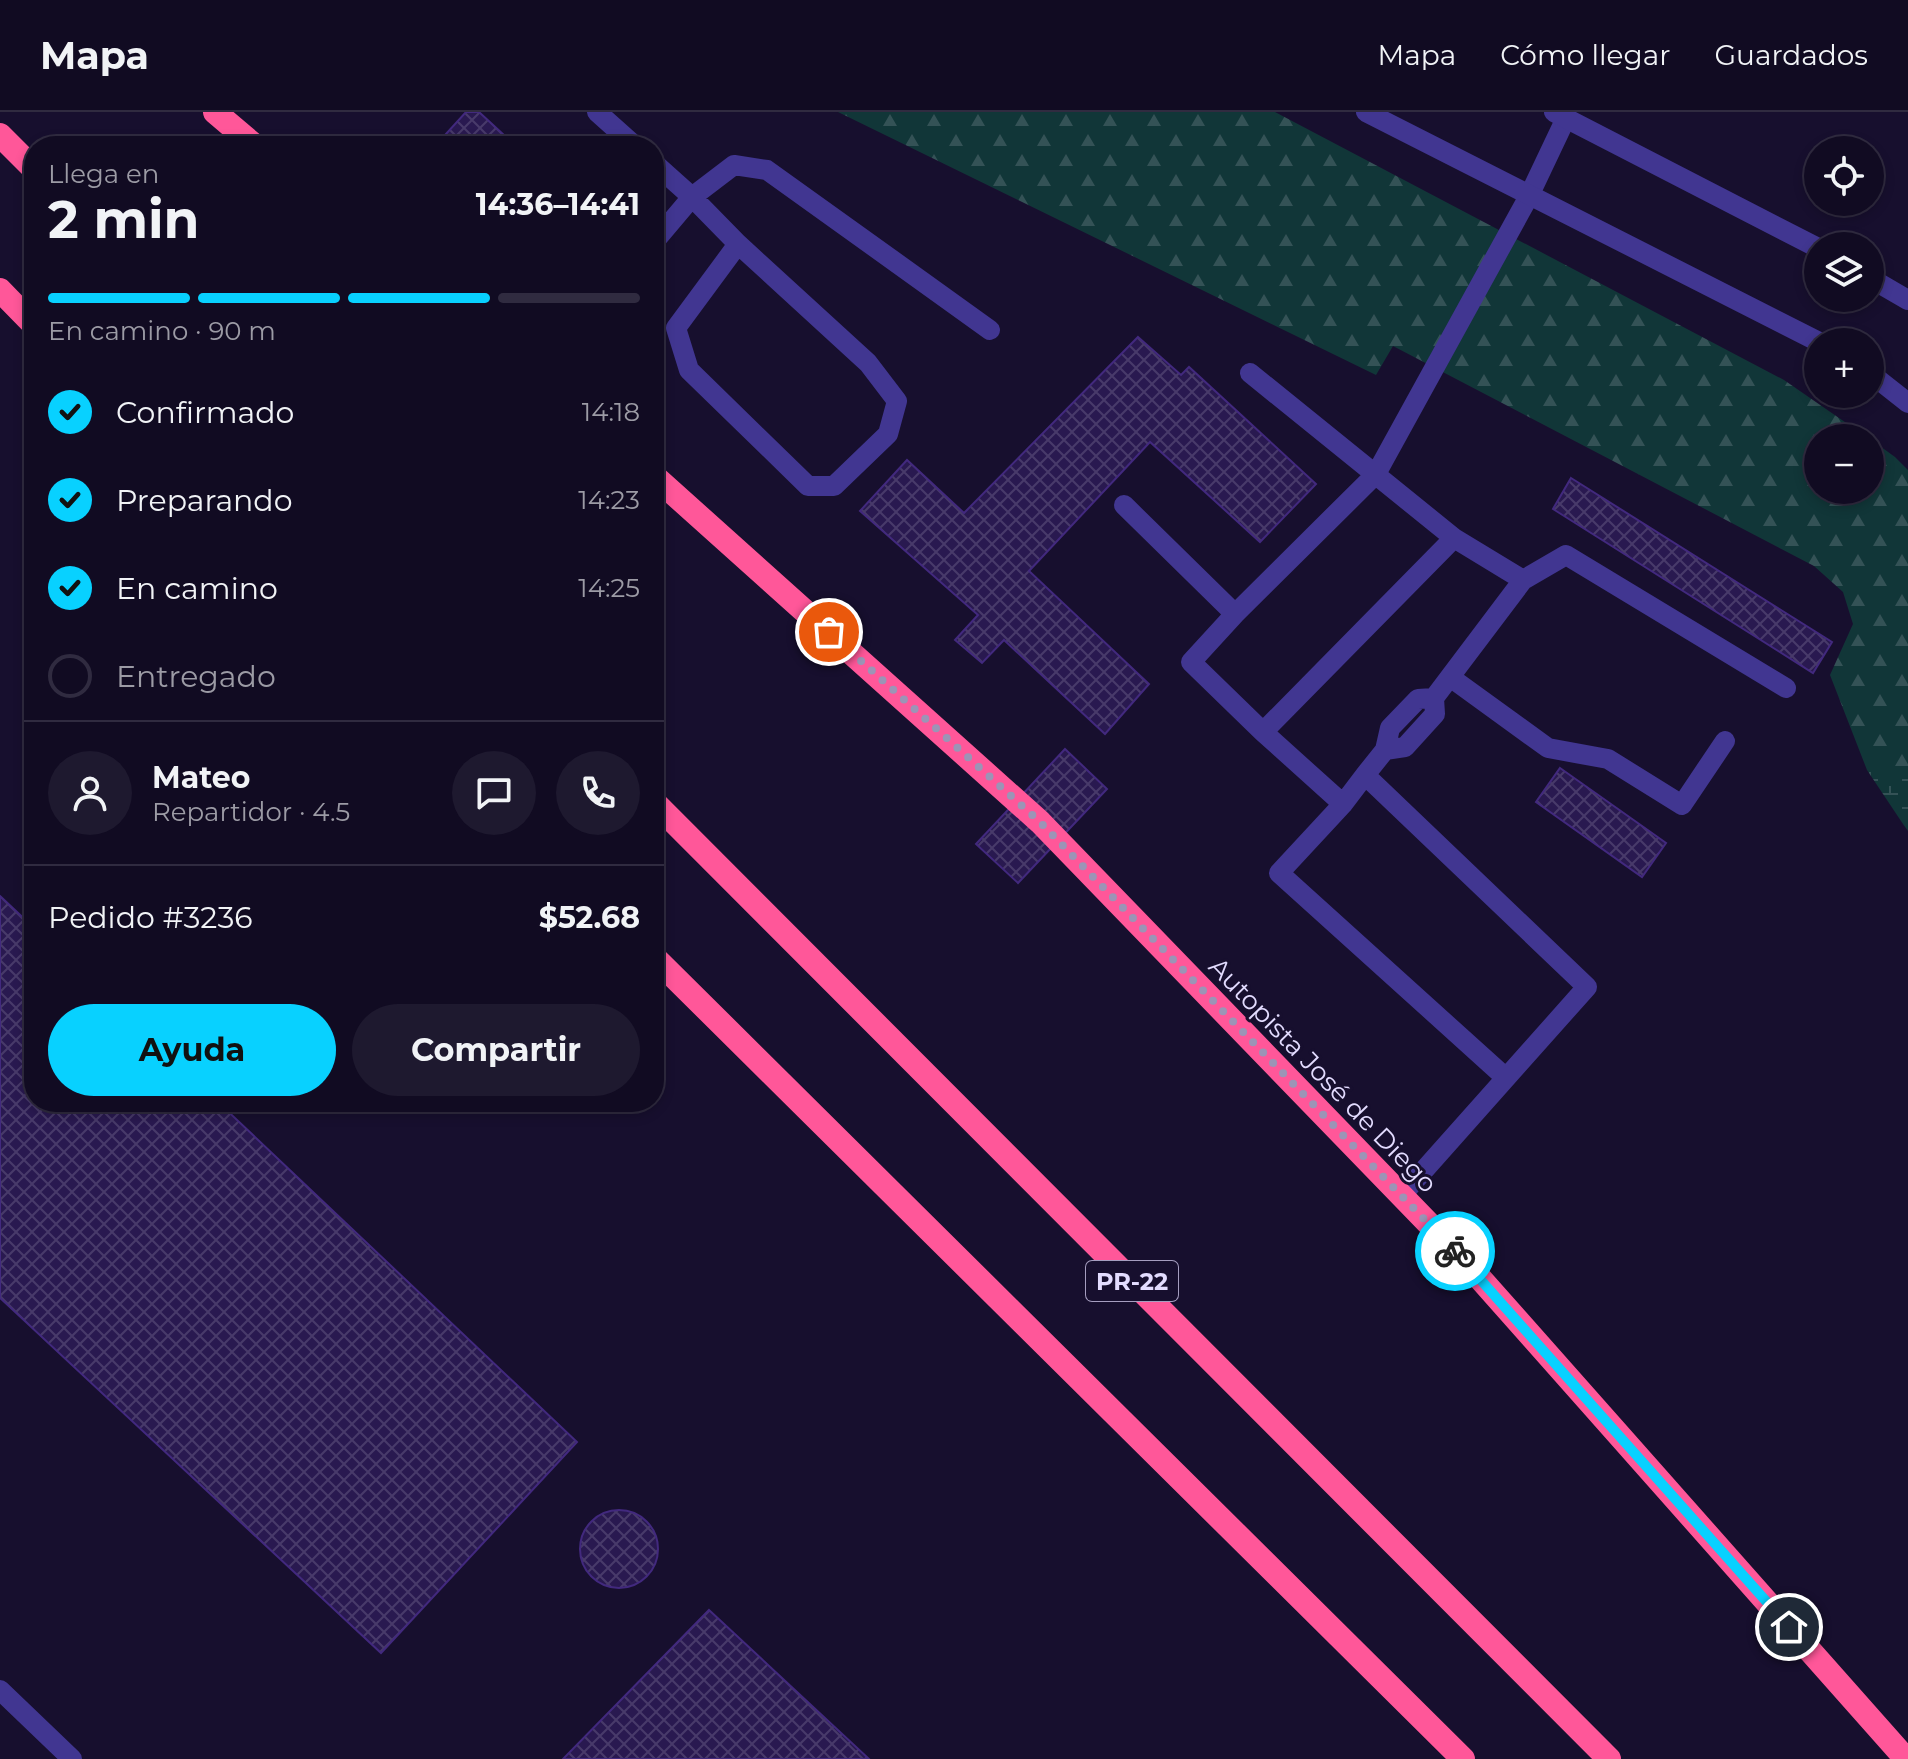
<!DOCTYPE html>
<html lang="es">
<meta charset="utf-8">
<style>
:root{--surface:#110b22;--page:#1e192f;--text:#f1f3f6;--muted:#9c9ba5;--line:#302b40;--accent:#08d1ff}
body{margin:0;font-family:Montserrat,sans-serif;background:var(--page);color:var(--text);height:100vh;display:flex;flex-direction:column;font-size:30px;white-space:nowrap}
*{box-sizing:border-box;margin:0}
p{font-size:26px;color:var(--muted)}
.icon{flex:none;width:44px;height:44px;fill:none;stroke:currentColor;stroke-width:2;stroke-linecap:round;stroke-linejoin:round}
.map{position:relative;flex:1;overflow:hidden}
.side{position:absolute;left:24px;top:24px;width:640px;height:976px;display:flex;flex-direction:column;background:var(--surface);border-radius:32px;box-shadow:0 4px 12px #0003,0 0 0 2px var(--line)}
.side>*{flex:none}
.tools{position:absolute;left:1804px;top:24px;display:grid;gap:16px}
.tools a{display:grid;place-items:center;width:80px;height:80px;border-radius:50%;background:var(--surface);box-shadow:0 4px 12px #0003,0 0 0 2px var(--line);font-size:40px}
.pin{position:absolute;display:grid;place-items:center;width:68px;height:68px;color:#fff;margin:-34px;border:4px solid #fff;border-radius:50%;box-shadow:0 2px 8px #0007}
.courier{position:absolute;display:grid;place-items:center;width:80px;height:80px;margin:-40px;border:6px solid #08d1ff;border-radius:50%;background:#fff;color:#222;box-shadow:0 2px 10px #0007}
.head em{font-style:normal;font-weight:700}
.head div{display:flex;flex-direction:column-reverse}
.head{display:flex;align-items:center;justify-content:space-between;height:136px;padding:0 24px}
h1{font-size:52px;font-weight:700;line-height:60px}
.bar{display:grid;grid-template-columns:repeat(4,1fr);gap:12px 8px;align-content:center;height:96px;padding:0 24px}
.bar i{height:10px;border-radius:6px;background:var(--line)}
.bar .active{background:var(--accent)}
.bar p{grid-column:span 4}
.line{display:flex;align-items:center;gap:20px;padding:0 24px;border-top:2px solid var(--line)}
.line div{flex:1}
.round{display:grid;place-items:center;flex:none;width:84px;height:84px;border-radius:42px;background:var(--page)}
ol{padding:0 24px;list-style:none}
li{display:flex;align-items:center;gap:24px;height:88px}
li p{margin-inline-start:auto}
li .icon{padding:8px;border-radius:50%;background:var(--accent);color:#111;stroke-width:4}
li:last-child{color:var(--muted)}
li i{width:44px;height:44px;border:4px solid var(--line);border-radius:50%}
.primary-button{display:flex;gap:16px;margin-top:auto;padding:16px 24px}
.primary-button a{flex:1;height:92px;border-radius:48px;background:var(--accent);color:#111;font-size:32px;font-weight:700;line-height:92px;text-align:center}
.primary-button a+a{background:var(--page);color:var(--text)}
header{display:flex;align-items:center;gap:48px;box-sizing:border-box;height:112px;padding:0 40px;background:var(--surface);border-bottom:2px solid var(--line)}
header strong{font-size:38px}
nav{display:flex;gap:44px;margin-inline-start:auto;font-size:28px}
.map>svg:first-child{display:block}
.forest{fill:url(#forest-firs)}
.wetland{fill:url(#wetland-marsh)}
.building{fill:url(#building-cross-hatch);stroke:#42297e;stroke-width:2}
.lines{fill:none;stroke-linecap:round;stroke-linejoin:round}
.service{stroke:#413691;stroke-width:20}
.minor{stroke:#413691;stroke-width:20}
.tertiary{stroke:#413691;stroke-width:20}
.motorway{stroke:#ff5799;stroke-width:24}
.done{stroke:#9c94b6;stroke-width:8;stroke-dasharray:0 14.4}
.route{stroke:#08d1ff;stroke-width:10}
.labels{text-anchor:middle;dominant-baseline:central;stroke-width:6;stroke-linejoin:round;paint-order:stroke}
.shield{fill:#170f2e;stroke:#a69ec0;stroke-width:2}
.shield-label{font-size:24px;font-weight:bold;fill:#e3dcff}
.street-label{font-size:26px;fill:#e3dcff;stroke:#170f2e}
</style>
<header>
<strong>Mapa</strong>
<nav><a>Mapa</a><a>Cómo llegar</a><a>Guardados</a></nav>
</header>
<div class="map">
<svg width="1908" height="1647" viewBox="0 0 1908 1647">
<defs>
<pattern id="forest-firs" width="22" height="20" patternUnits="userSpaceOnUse" patternTransform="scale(2)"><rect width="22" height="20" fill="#113638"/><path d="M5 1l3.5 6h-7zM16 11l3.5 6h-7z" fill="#345256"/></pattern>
<pattern id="wetland-marsh" width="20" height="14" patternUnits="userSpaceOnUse" patternTransform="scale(2)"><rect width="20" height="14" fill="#113638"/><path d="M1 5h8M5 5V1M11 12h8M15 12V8" fill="none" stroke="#345256"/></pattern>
<pattern id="building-cross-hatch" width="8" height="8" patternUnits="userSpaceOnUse" patternTransform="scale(2)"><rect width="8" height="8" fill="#291950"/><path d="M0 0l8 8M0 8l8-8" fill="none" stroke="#483a6a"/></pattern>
</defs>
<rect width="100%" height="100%" fill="#170f2e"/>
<!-- forest -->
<path class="forest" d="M838,0h437l509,268 84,58h-50v52h52v-51l25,18 13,13v300h-41l-37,-95 23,-51 -10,-32 -29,-26 -421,-220 -17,29z"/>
<!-- wetland -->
<path class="wetland" d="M1867,658h41v61l-5,-7z"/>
<!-- building -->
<path class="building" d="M466,0h13l37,34h-81z
M1138,225l43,38 8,-8 127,117 -56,58 -110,-100 -121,129 120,113 -44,50 -101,-94 -22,23 -27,-23 23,-25 -118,-104 47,-51 57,53z
M1571,366l261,164 -19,31 -260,-164z
M1065,637l42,40 -89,94 -42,-39z
M1560,656l106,75 -24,34 -106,-75z
M0,784l34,32v174h184l359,340 -196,211 -381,-355z
M580 1437a39 39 0 1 1 78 0a39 39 0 1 1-78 0Z
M709,1498l160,149h-306z"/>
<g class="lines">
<!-- service -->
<path class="service" d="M597,0l38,34
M654,51l38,34 -38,45
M738,132l-62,84 13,42 119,116h26l54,-52 9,-33 -29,-38 -130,-119 -46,-47 42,-32 33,5 223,160
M1250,261l204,165 69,42 -89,118 1,16 -30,33 -20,3
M1124,393l111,109
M1523,468l43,-25 220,133
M1450,565l98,71 60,11 74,46 43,-64
M1263,620l-72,-70 44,-48 141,-140 153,-278 37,-78
M1365,663l20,-25 5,-22 28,-29 16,-1
M1343,692l-80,-72 191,-194
M1401,1084l186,-209 -222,-212 -22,29 -64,69 227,205"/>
<!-- minor -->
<path class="minor" d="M0,1578l72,69"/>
<!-- tertiary -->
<path class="tertiary" d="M1366,0l453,230
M1554,0l264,136
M1870,166l38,22
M1870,261l38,30"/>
<!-- motorway -->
<path class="motorway" d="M215,0l40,34
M0,23l34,34
M0,178l34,35
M654,364l386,346 422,436 444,501
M654,690l955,957
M654,845l809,802"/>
</g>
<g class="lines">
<!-- done -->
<path class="done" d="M829,520l211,190 415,429"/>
<!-- route -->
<path class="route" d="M1455,1139l334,376"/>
</g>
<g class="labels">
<!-- shield labels -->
<rect class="shield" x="1086" y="1149" width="92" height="40" rx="6"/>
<g class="shield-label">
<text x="1132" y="1169">PR-22</text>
</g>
<!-- street labels -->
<g class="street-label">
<text transform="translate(1323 963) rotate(46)">Autopista José de Diego</text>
</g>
</g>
</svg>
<div class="tools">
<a><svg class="icon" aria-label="locate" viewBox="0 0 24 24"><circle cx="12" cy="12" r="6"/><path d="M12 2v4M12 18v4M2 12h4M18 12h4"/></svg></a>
<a><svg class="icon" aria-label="layers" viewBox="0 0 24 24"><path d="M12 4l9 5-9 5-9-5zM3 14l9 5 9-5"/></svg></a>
<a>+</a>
<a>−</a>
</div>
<div class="pin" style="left:829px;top:520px;background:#ea580c"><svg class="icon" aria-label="bag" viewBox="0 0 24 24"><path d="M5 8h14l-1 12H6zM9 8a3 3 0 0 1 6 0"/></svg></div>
<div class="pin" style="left:1789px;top:1515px;background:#1f2937"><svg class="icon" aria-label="home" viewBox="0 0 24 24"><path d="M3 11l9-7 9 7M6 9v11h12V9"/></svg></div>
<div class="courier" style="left:1455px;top:1139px"><svg class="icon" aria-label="bike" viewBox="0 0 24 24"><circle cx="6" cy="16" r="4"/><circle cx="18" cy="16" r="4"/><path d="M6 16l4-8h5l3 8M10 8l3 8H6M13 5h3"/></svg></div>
<section class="side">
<div class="head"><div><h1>2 min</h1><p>Llega en</p></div><em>14:36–14:41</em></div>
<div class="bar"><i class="active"></i><i class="active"></i><i class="active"></i><i></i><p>En camino · 90 m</p></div>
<ol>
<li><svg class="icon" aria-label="check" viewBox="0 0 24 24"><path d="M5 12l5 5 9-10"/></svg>Confirmado<p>14:18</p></li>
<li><svg class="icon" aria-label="check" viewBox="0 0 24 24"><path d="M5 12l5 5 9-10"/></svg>Preparando<p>14:23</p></li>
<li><svg class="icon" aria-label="check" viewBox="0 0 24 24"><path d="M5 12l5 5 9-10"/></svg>En camino<p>14:25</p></li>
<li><i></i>Entregado</li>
</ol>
<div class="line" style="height:144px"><a class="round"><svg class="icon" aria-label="person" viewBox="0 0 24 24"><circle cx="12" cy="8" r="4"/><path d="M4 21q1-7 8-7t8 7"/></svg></a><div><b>Mateo</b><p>Repartidor · 4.5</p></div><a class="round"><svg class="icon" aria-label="chat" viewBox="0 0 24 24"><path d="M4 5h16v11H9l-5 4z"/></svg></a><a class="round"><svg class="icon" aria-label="phone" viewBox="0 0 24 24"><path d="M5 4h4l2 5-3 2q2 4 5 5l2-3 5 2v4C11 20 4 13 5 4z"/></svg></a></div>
<div class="line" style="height:104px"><div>Pedido #3236</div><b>$52.68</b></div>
<div class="primary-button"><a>Ayuda</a><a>Compartir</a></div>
</section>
</div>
